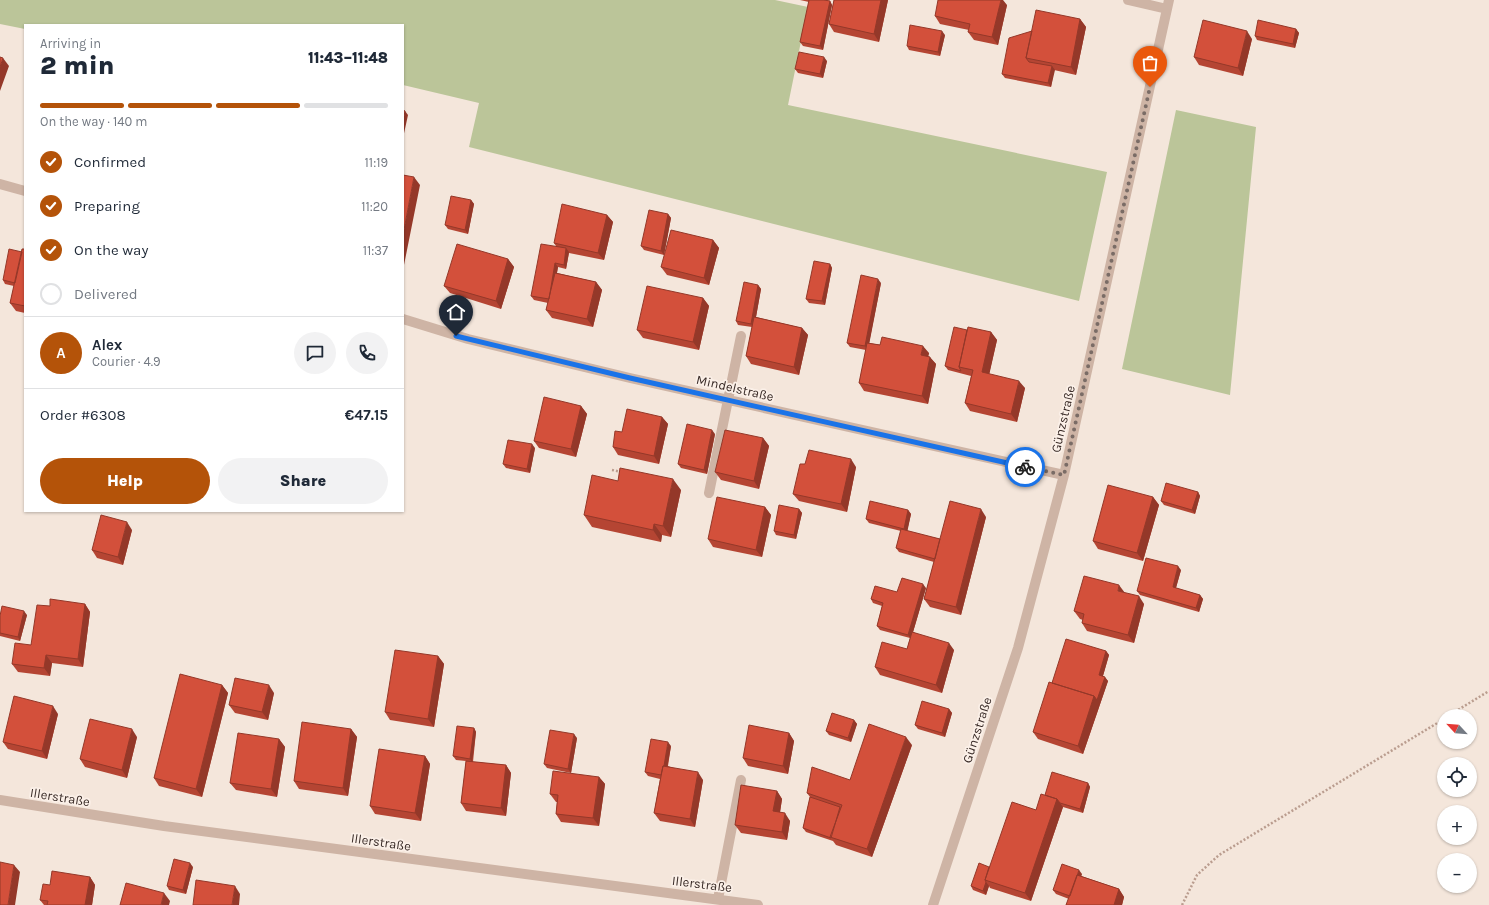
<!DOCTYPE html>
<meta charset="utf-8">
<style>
:root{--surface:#fff;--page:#f2f2f3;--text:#1f2937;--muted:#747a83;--line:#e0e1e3;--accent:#b45309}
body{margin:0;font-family:Karla,sans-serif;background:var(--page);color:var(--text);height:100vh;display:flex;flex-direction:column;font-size:15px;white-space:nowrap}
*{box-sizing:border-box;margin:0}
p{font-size:13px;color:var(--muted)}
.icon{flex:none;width:22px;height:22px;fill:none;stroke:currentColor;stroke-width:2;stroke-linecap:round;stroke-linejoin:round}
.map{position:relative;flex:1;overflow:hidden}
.drawer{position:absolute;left:24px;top:24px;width:380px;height:488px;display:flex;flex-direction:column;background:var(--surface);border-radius:0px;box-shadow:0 1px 3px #0004}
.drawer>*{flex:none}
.needle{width:26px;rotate:296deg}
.controls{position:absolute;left:1437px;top:709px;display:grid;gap:8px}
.controls a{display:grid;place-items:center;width:40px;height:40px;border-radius:50%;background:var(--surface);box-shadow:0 1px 3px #0004;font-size:20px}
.pin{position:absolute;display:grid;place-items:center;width:34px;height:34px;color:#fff;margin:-41px -17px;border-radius:50% 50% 50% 0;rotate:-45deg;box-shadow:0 0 4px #0007}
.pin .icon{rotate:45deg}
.courier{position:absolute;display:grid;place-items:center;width:40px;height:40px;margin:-20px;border:3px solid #1a73e8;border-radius:50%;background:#fff;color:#222;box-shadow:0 1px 5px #0007}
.overview em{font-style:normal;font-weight:800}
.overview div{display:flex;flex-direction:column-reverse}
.overview{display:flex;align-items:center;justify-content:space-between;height:68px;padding:0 16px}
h1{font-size:26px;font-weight:800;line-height:30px}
.bar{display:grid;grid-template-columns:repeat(4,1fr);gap:6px 4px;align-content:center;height:48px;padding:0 16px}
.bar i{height:5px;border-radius:3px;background:var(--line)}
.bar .active{background:var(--accent)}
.bar p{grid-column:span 4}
.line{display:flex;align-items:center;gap:10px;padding:0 16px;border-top:1px solid var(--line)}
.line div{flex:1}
.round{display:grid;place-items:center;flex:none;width:42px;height:42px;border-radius:21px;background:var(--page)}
ol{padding:0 16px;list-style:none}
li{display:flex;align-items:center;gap:12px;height:44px}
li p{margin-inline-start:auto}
li .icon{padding:4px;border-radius:50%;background:var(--accent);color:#fff;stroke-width:4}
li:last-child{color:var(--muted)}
li i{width:22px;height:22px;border:2px solid var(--line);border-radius:50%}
.button{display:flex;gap:8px;margin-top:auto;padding:8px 16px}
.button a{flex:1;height:46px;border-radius:24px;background:var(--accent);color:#fff;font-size:16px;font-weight:800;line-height:46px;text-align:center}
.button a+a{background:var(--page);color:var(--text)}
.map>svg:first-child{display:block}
.green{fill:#bbc599}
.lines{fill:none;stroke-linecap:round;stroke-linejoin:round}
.path{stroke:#ba9d8f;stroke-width:2.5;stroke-dasharray:2 2;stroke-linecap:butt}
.minor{stroke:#ceb4a5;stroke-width:10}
.wall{fill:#b54533}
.shaded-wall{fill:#943829}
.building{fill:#d3503b;stroke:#943829}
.done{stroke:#7a6c66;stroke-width:4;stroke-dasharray:0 7.2}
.route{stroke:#1a73e8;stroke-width:5}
.labels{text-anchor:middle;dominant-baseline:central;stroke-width:3.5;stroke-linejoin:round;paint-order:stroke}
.street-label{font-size:13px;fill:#392b27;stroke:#fbf0e8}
</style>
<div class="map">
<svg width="1489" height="905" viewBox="0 0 1489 905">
<rect width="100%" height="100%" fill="#f4e6db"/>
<!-- green -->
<path class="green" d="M0,0h775l33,7 -20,98 319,67 -28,129 -610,-154 10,-44 -76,-18v-60h-378v4l-25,-5z
M1176,110l80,17 -26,268 -108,-26z"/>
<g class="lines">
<!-- path -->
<path class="path" d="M612,470l10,2
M1448,716l41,-25
M1182,905l15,-30 22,-20 225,-136"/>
<!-- minor -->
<path class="minor" d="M1128,0l39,9
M0,184l25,7
M403,319l65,20 162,39 434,97
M709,493l32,-157
M0,800l164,26 594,79
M718,899l23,-119
M933,905l85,-257 46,-173 105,-475"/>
</g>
<!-- wall -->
<path class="wall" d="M800,0h24l6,1 2,4 -9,45 -20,-4 -3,-4 9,-40z
M834,0h54l-9,42 -45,-10 -5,-8z
M1007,5l-9,40 -24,-5 -6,-8 1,-2 -29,-6 -5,-8z
M1080,19l6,8 -10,48 -22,-5 -3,17 -46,-9 -3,-4z
M1296,29l3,4 -4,15 -38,-8 -2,-4z
M945,35l-5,21 -31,-6 -2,-4z
M1252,39l-9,37 -44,-11 -5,-8z
M827,61l-4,17 -25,-5 -3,-4z
M471,200l3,4 -6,30 -20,-5 -3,-4z
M668,214l3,4 -7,37 -20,-5 -3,-4z
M607,215l6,7 -9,38 -35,-7 -3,16 -8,-2 -1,6 39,9 6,8 -9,37 -41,-9 -6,-8 2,-7 -14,-3 -3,-4 25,-50 -2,-3z
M713,240l6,8 -10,37 -42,-10 -6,-8z
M25,249v64l-9,-2 -6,-8 4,-17 -9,-2 -2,-4 19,-28z
M508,259l6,8 -13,42 -51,-16 -6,-7z
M830,264l2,4 -7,37 -16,-2 -3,-4z
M881,283l-12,60 60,10 -1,3 8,8 -8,40 -64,-13 -5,-8 7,-33 -16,-3 -3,-4z
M758,285l3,4 -5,28 46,11 6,7 -9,40 -48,-11 -5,-8 6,-29 -14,-2 -2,-4z
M703,298l6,8 -10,44 -56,-12 -6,-8z
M967,330l24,2 6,8 -8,34 36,14 -8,34 -47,-11 -5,-8 6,-27 -23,-6 -3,-4z
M581,406l6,8 -11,43 -37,-9 -5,-7z
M662,417l6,7 -9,40 -41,-9 -5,-8 9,-15z
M715,434l-8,40 -26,-6 -3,-4z
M763,438l6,8 -10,43 -38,-9 -6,-8z
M535,448l-5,25 -24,-5 -3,-4z
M805,464l51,3 -9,45 -48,-11 -6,-7z
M618,481l63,9 -10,47 -9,-2 -1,7 -69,-15 -8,-12z
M1198,492l2,4 -5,18 -31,-9 -3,-4z
M1153,497l6,8 -16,56 -45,-12 -5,-8z
M765,507l6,8 -9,42 -49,-10 -5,-8z
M799,509l3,4 -6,26 -20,-4 -2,-4z
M908,510l3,4 -4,17 33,8 46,-22 -25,98 -31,-8 -6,-8 10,-37 -35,-10 -3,-4 5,-17 -32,-8 -3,-4z
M132,530l-9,35 -26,-7 -5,-8z
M1181,570l-5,18 24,7 3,4 -4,13 -59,-17 -3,-4z
M926,588l-13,44 41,18 -12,43 -62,-18 -5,-8 32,-18 3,-11 -30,-8 -3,-4 5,-20 -9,-3 -2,-4z
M1125,593l19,11 -10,39 -47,-12 -5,-8 1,-3 -3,-1 -6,-8z
M85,604l5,8 -7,55 -31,-4 -2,13 -32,-4 -6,-8 19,-19 19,-39z
M27,615l-7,26 -20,-5v-20z
M1106,651l3,4 -6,21 5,5 -25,73 -45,-15 -5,-7 19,-49z
M438,656l6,8 -10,63 -44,-7 -5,-8z
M222,685l6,8 -26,104 -43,-11 -5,-8z
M274,693l-6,27 -33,-7 -6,-8z
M949,709l3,4 -7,24 -27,-8 -3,-4z
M58,714l-11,45 -39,-10 -5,-7z
M854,720l3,4 -6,18 -22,-7 -3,-4z
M474,728l2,4 -3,30 33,3 5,8 -5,43 -40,-5 -5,-8 5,-42 -10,-1 -3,-4z
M351,729l6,8 -9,59 -49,-7 -5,-8z
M789,733l5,8 -6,33 -40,-8 -5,-8z
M137,737l-10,41 -42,-11 -5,-8z
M577,738l-6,35 -24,-5 -3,-4z
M279,739l6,8 -8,50 -41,-7 -6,-7z
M912,745l-40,112 -36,-12 -3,-4 -27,-9 -3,-4 7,-31 -3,-4 43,-13z
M671,746l-3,20 35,14 -8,47 -35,-6 -6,-8 6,-34 -12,-3 -3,-4z
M425,756l5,8 -9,57 -46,-7 -5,-8z
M599,777l6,7 -6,42 -38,-4 -5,-8 1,-12h-1l-6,-8z
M1088,783l2,4 -7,26 -20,-6 -32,94 -41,-13 -1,-2 -3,9 -13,-5 -2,-4 18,-19 47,-57 9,-15z
M777,791l5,8 -2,13 10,9 -3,19 -46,-7 -6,-8z
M193,867l-7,27 -17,-4 -2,-4z
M1082,874l-1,2 38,13 5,8 -2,8h-56l3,-6 -13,-5 -3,-4z
M90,877l5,8 -3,20h-48l-4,-5 10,-15z"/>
<!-- shaded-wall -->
<path class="shaded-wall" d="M881,0h7l-9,42 -5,-8z
M1001,0h2l4,5 -9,40 -6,-8z
M830,1l2,4 -9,45 -3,-4z
M1080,19l6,8 -10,48 -5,-8z
M1296,29l3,4 -4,15 -2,-4z
M942,31l3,4 -5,21 -2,-4z
M1247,31l5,8 -9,37 -5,-8z
M824,57l3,4 -4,17 -3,-4z
M3,58l6,8 -9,25v-24z
M1052,66l3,4 -4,17 -3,-4z
M405,111l3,4 -5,23v-16z
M414,177l6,8 -17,85v-35z
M471,200l3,4 -6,30 -3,-4z
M668,214l3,4 -7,37 -3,-4z
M607,215l6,7 -9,38 -6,-7z
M713,240l6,8 -10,37 -5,-7z
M566,248l3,4 -3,17 -2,-4z
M508,259l6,8 -13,42 -5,-8z
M555,263l3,4 -7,36 -2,-4z
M830,264l2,4 -7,37 -3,-4z
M878,279l3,4 -13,67 -3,-4z
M596,282l6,8 -9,37 -6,-8z
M758,285l3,4 -7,39 -3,-4z
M703,298l6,8 -10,44 -6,-8z
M802,328l6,7 -9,40 -5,-8z
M991,332l6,8 -9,40 -6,-8z
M923,346l6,7 -2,10 -6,-8z
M930,357l6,7 -8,40 -6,-8z
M1019,381l6,7 -8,34 -6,-8z
M581,406l6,8 -11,43 -5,-8z
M662,417l6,7 -9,40 -5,-8z
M712,430l3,4 -8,40 -3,-4z
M763,438l6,8 -10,43 -5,-8z
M532,444l3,4 -5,25 -3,-4z
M851,459l5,8 -9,45 -6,-8z
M673,479l8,11 -10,47 -8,-11z
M1198,492l2,4 -5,18 -3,-4z
M1153,497l6,8 -16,56 -6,-8z
M765,507l6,8 -9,42 -6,-7z
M799,509l3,4 -6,26 -2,-4z
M981,509l5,8 -25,98 -5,-8z
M908,510l3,4 -4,19 -3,-4z
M127,522l5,8 -9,35 -5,-8z
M654,524l8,11 -1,7 -8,-12z
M1178,566l3,4 -6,21 -2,-4z
M923,584l3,4 -15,51 -3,-4z
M1119,585l6,8 -7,-2z
M1200,595l3,4 -4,13 -3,-4z
M1139,596l5,8 -10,39 -6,-8z
M85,604l5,8 -7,55 -5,-8z
M24,611l3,4 -7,26 -2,-4z
M949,643l5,7 -12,43 -6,-8z
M1106,651l3,4 -7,24 -3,-4z
M46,655l6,8 -2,13 -6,-8z
M438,656l6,8 -10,63 -6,-8z
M1105,677l3,4 -25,73 -5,-8 16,-50z
M222,685l6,8 -26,104 -6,-8z
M269,685l5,8 -6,27 -6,-8z
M53,706l5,8 -11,45 -5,-8z
M949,709l3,4 -7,24 -3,-4z
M854,720l3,4 -6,18 -3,-4z
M474,728l2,4 -4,31 -2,-4z
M132,729l5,8 -10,41 -5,-8z
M351,729l6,8 -9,59 -5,-8z
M789,733l5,8 -6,33 -5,-8z
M574,734l3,4 -6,35 -3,-4z
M906,737l6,8 -40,112 -5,-8z
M279,739l6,8 -8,50 -6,-8z
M668,742l3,4 -6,34 -3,-4z
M425,756l5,8 -9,57 -6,-8z
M506,765l5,8 -5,43 -5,-8z
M698,772l5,8 -8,47 -5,-8z
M599,777l6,7 -6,42 -6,-8z
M1088,783l2,4 -7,26 -3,-4z
M777,791l5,8 -3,20 -6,-8z
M1057,799l6,8 -32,94 -6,-8z
M785,813l5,8 -3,19 -5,-8z
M190,863l3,4 -7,27 -3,-4z
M14,865l6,7 -5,33h-7z
M1079,870l3,4 -9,26 -3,-4z
M90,877l5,8 -3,20h-7z
M986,882l3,4 -3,9 -3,-4z
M235,886l5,8 -1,11h-7z
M1119,889l5,8 -2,8h-8z
M164,893l6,8 -1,4h-8z"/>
<!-- building -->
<path class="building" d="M809,0h15l6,1 -10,45 -20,-4z
M834,0h47l-7,34 -45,-10z
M938,0h63l-9,37 -24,-5 2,-8 -35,-8z
M1036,10l44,9 -9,48 -45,-9z
M1203,20l44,11 -9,37 -44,-11z
M1258,20l38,9 -3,15 -38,-8z
M910,25l32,6 -4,21 -31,-6z
M1032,31l-6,27 3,4 23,4 -4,17 -46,-9 7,-36z
M799,52l25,5 -4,17 -25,-5z
M0,57l3,1 -3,9z
M403,110l2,1 -2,11z
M403,175l11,2 -11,58z
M451,196l20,4 -6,30 -20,-5z
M562,204l45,11 -9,38 -44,-10z
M649,210l19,4 -7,37 -20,-5z
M671,230l42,10 -9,38 -43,-11z
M457,244l51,15 -12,42 -52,-15z
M541,244l25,4 -2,17 -9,-2 -6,36 -18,-3z
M9,249l13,3 -7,31 -12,-3z
M22,249h3v57l-15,-3z
M814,261l16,3 -8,37 -16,-2z
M555,273l41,9 -9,37 -41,-9z
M861,275l17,4 -13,67 -18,-3z
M744,282l14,3 -7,39 -15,-3z
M647,286l56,12 -10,44 -56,-12z
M754,317l48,11 -8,39 -48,-11z
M954,327l13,3 -8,37 2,4 -16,-5z
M968,327l23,5 -9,40 37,9 -8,33 -46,-11 8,-33 -14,-3z
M882,337l41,9 -2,9 9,2 -8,39 -63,-13 8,-40 13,2z
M544,397l37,9 -10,43 -37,-8z
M627,409l35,8 -8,39 -41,-9 2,-16 7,1z
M687,424l25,6 -8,40 -26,-6z
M725,430l38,8 -9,43 -39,-9z
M508,440l24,4 -5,25 -24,-5z
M809,450l42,9 -10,45 -48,-10 7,-30h5z
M620,468l53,11 -10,47 -9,-2 -1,6 -69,-15 8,-40 26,6z
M1166,483l32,9 -6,18 -31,-9z
M1108,485l45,12 -16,56 -44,-12z
M717,497l48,10 -9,43 -48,-11z
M870,501l38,9 -4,19 -38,-10z
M950,501l31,8 -25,98 -32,-8z
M779,505l20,4 -5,26 -20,-4z
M101,515l26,7 -9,35 -26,-7z
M901,529l39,10 -5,20 -39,-11z
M1146,558l32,8 -5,21 27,8 -4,13 -59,-17z
M1084,576l35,9 -1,6 21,5 -11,39 -46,-12 2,-9 -10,-3z
M902,578l21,6 -15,51 -31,-9 6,-23 -12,-4 4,-13 22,6z
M50,599l35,5 -7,55 -32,-4 -2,13 -32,-4 3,-21 16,2 6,-40 13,1z
M2,606l22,5 -6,26 -18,-4v-17z
M912,632l37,11 -13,42 -61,-18 7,-25 25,7z
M1066,639l40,12 -7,24 6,2 -8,23 -3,-4 -42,-13z
M395,650l43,6 -10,63 -43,-7z
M180,674l42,11 -26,104 -42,-11z
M235,678l34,7 -7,27 -33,-7z
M1049,682l45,14 -16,50 -45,-14z
M14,696l39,10 -11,45 -39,-9z
M922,701l27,8 -7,24 -27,-8z
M832,713l22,7 -6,18 -22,-7z
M90,719l42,10 -10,41 -42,-11z
M302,722l49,7 -8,59 -49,-7z
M869,724l37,13 -39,112 -37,-12 12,-32 -35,-12 5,-26 38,13z
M749,725l40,8 -6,33 -40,-8z
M457,726l17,2 -4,31 -17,-3z
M550,730l24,4 -6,35 -24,-5z
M238,733l41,6 -8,50 -41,-6z
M651,739l17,3 -4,24h-1l-2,9 -16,-3z
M379,749l46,7 -10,57 -45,-7z
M466,761l40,4 -5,43 -40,-5z
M663,766l35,6 -8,47 -36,-6z
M553,771l46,6 -6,41 -37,-4 2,-19 -8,-1z
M1052,772l36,11 -8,26 -20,-6 -3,-4 -12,-4z
M741,785l36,6 -4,20 12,2 -3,19 -47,-7z
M1041,794l16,5 -32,94 -40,-13 27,-78 24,8z
M810,797l30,10 -9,31 -28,-10z
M174,859l16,4 -7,27 -16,-4z
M0,862l14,3 -6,40h-8z
M979,863l10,4 -4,13 1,2 -3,9 -12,-5z
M1062,864l17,6 -9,26 -17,-6z
M52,871l38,6 -5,28h-38l1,-4 -8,-1 3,-16 7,1z
M1077,875l42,14 -5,16h-48z
M196,880l39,6 -3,19h-39z
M126,883l38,10 -3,12h-41z"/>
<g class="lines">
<!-- done -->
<path class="done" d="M1025,467l39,8 86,-388"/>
<!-- route -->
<path class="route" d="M456,336l174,42 395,89"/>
</g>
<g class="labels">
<!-- street labels -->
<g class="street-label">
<text transform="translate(735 388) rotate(13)">Mindelstraße</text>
<text transform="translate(1063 419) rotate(-77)">Günzstraße</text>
<text transform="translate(977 730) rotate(-72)">Günzstraße</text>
<text transform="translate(60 797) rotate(9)">Illerstraße</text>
<text transform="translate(381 842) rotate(8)">Illerstraße</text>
<text transform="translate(702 884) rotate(7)">Illerstraße</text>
</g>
</g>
</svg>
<div class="controls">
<a><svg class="needle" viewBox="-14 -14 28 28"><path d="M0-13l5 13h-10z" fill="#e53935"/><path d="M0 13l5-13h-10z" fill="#747a83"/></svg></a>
<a><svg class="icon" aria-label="locate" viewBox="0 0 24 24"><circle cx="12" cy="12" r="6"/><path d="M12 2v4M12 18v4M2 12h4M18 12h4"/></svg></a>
<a>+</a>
<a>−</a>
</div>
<div class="pin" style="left:1150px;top:87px;background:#ea580c"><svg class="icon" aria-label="bag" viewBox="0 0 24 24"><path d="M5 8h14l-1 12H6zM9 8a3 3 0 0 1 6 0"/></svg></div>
<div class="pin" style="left:456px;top:336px;background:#1f2937"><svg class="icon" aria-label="home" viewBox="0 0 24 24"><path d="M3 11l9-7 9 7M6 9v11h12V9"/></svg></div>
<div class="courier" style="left:1025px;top:467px"><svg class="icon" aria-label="bike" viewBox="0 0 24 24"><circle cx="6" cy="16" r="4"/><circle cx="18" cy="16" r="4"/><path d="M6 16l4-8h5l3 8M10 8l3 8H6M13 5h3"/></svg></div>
<section class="drawer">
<div class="overview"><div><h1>2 min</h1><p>Arriving in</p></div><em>11:43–11:48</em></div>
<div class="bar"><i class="active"></i><i class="active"></i><i class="active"></i><i></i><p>On the way · 140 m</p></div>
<ol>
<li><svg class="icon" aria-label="check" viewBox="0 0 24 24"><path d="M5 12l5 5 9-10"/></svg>Confirmed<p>11:19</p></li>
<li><svg class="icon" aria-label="check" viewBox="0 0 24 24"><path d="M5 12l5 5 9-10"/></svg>Preparing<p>11:20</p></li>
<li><svg class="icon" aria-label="check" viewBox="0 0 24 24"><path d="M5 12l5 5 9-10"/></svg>On the way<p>11:37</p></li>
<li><i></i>Delivered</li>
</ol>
<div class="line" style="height:72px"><b class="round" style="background:var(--accent);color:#fff">A</b><div><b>Alex</b><p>Courier · 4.9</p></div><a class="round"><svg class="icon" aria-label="chat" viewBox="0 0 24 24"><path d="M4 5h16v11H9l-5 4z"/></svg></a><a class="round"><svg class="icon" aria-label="phone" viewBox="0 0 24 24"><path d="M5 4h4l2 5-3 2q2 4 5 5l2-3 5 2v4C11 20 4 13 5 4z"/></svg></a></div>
<div class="line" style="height:52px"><div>Order #6308</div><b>€47.15</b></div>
<div class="button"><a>Help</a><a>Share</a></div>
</section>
</div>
